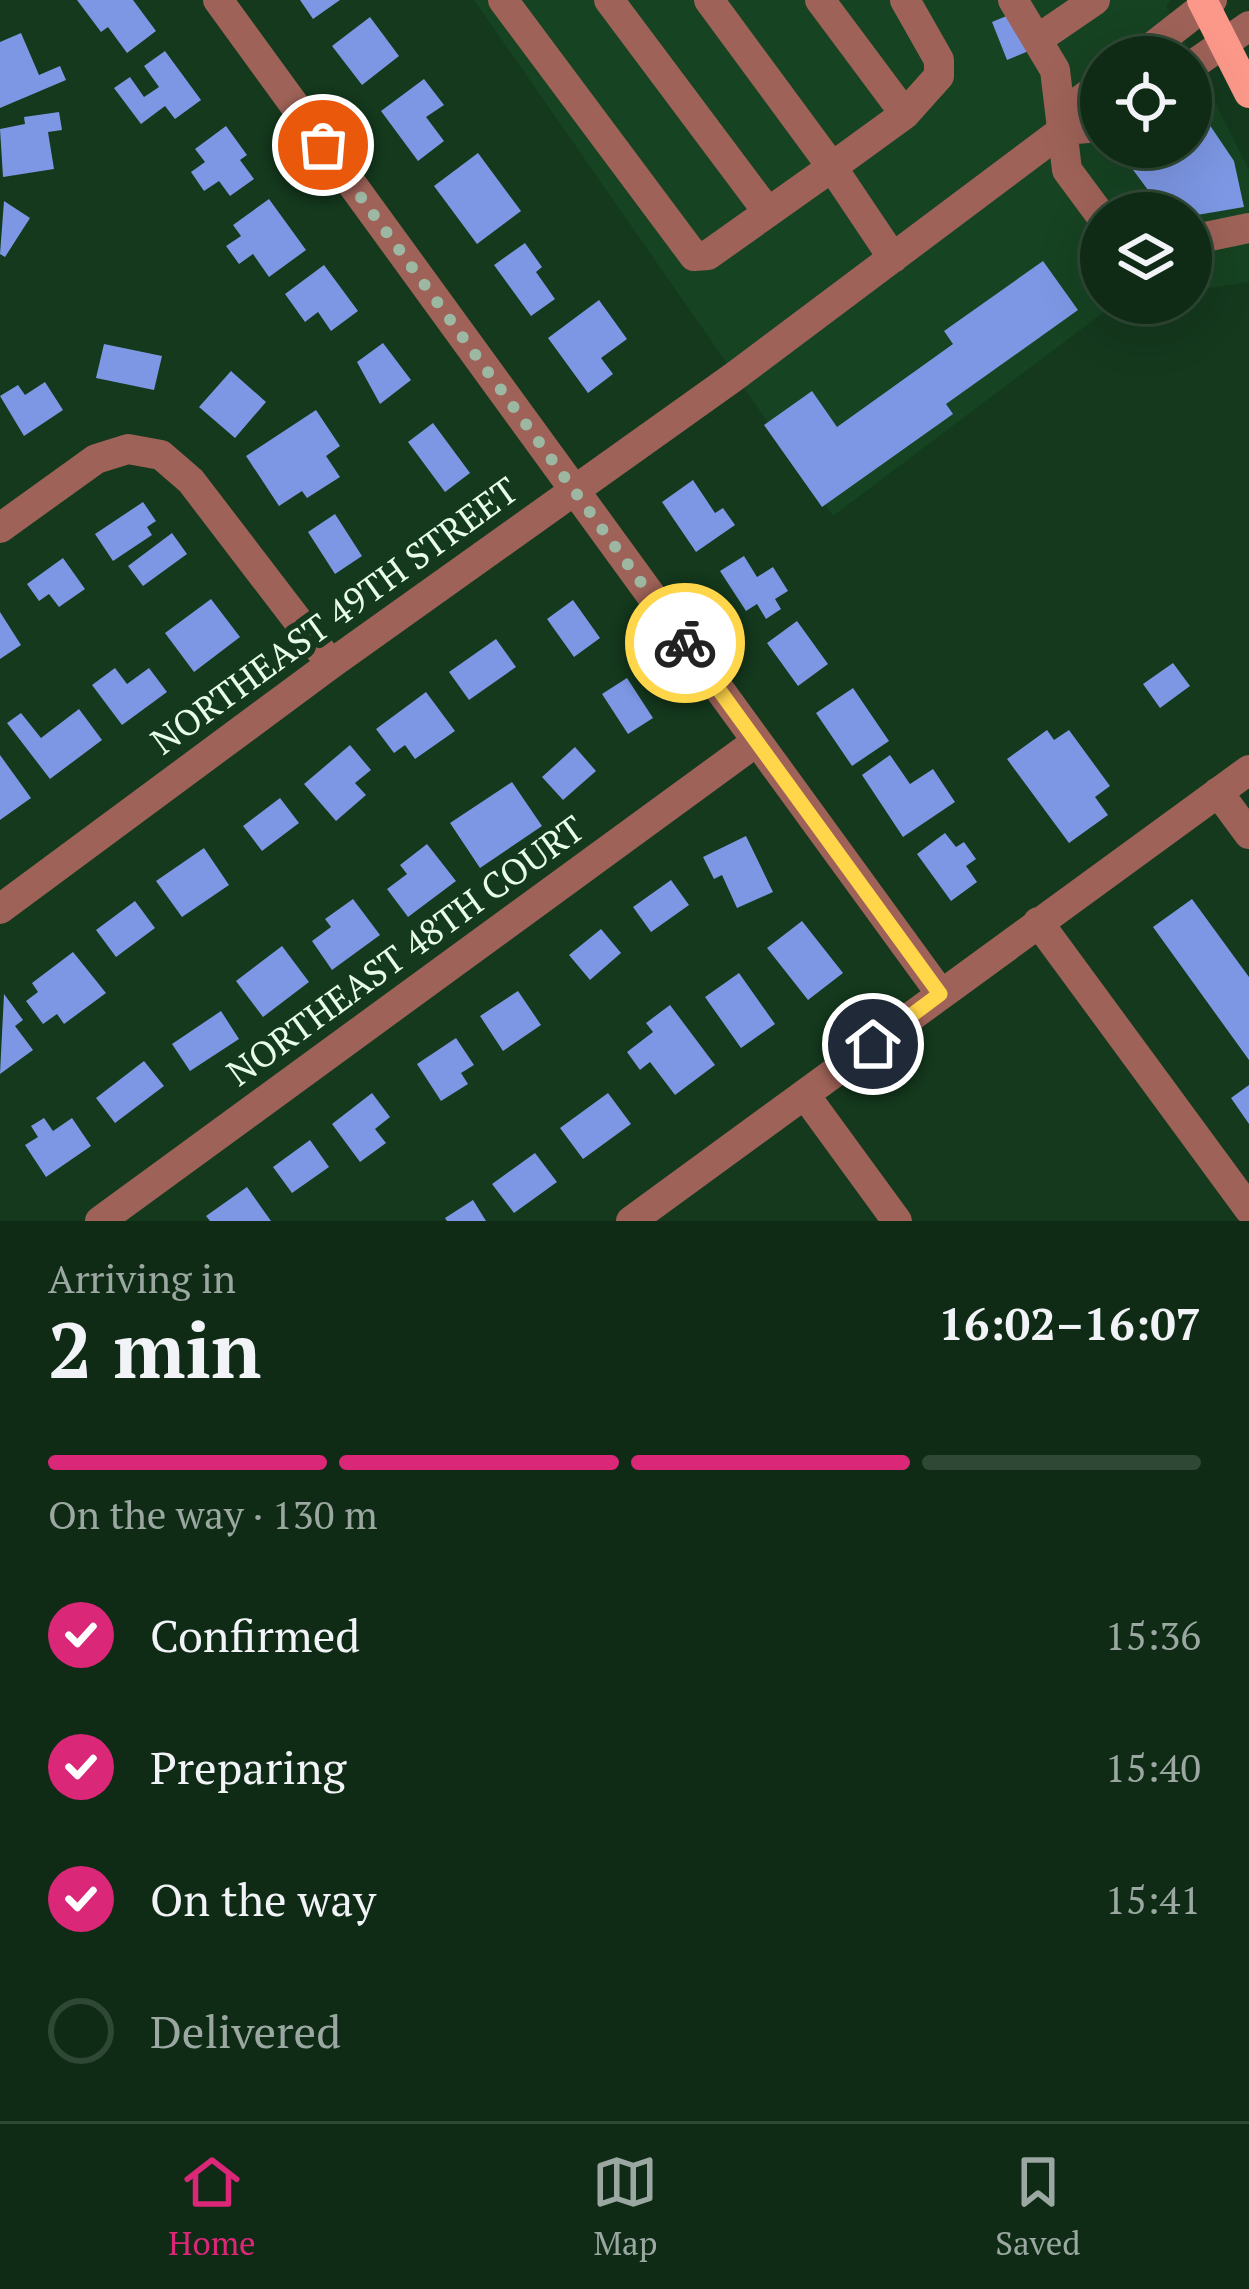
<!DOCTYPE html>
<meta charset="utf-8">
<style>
:root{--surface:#0f2b16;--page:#1d3723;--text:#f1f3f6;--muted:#9ba7a1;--line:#2f4735;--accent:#db2777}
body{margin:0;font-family:"PT Serif",serif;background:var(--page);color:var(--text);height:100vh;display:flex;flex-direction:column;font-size:45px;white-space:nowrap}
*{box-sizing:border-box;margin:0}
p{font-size:39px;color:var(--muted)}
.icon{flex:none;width:66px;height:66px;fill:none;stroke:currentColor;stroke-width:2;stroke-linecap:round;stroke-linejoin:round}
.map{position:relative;height:1221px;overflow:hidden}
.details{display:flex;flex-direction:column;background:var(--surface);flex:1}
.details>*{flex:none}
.fabs{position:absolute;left:1080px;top:36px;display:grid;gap:24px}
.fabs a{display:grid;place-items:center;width:132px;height:132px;border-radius:50%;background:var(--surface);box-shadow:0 12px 48px #0002,0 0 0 3px var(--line);font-size:60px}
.pin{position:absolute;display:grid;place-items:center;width:102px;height:102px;color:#fff;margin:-51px;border:6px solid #fff;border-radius:50%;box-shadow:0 3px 12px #0007}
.courier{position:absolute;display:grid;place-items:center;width:120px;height:120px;margin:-60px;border:9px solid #ffd54a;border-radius:50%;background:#fff;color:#222;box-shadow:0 3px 15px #0007}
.headline em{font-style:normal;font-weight:800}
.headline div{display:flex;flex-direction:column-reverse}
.headline{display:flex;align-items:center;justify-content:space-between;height:204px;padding:0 48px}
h1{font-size:78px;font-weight:800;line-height:90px}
.bar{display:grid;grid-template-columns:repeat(4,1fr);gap:18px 12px;align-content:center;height:144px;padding:0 48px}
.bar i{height:15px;border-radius:9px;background:var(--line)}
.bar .active{background:var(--accent)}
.bar p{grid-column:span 4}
ol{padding:0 48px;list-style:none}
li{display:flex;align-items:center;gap:36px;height:132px}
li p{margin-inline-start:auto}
li .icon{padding:12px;border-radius:50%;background:var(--accent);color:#fff;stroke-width:4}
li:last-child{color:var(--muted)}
li i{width:66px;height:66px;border:6px solid var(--line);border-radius:50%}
.tabs{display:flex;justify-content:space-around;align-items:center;height:168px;border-top:3px solid var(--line);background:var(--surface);font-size:33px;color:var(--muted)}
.tabs a{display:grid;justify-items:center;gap:6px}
.tabs .active{color:var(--accent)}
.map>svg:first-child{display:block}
.built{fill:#164322;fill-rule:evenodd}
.building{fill:#7d97e4}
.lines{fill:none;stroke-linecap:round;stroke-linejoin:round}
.minor{stroke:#9e6258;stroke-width:30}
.major{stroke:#fb988a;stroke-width:30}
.done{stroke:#9db8a2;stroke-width:12;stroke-dasharray:0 21.6}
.route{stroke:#ffd54a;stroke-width:15}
.labels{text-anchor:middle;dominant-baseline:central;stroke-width:12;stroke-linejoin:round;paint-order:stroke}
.street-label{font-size:36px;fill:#e7fce9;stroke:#14391d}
</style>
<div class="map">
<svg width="1249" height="1221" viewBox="0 0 1249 1221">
<rect width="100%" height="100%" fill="#14391d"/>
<!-- built -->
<path class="built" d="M474,0h697l-5,5 83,165v112l-58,9v-78h-90v90h15l-283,213zM1101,57h90v90h-90z"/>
<!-- building -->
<path class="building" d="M77,0h56l23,31 -29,22 -19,-26 -7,5z
M300,0h40l-27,19z
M1016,12l15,38 -24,10 -15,-38z
M370,17l29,39 -37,29 -30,-39z
M21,33l18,42 21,-9 6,14 -66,28v-66z
M165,51l36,49 -26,19 -10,-13 -24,18 -27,-36 16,-11 14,20 15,-10 -15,-21z
M424,79l20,26 -18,12 18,24 -26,20 -37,-50z
M59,112l3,18 -14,2 6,37 -51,8 -3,-48 25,-5 -1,-7z
M1201,112l33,49 10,46 -53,9 -26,-3 -37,-50 23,-16h40v-29z
M226,126l21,29 -7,5 14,19 -24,17 -11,-15 -15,10 -13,-19 14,-10 -10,-13z
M478,153l43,58 -44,33 -43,-58z
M269,199l37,51 -37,27 -16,-23 -14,10 -13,-18 15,-10 -8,-11z
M4,201l26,17 -25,39 -5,-3z
M525,243l17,24 -6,5 19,27 -24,17 -37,-51z
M1043,261l35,49 -132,94 7,10 -131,93 -58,-82 48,-34 25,36 116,-83 -9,-13z
M324,265l34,46 -27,20 -13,-19 -13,10 -20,-28z
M599,300l28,39 -26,19 12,16 -25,19 -40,-55z
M383,343l28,37 -31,24 -23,-42z
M104,344l58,12 -8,34 -58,-12z
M231,371l35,31 -31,36 -36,-31z
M45,382l18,28 -39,26 -24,-40 18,-11 7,10z
M316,410l24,36 -14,10 14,21 -33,21 -5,-7 -23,15 -33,-50z
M433,423l37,50 -25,19 -37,-50z
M693,480l22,33 8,-5 12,17 -39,27 -34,-50z
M143,502l13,19 -9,6 5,8 -39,26 -18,-27z
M335,514l27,42 -27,18 -27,-42z
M172,533l15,21 -44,32 -15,-20z
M744,556l13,21 16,-10 15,24 -13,8 6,10 -15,10 -9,-15 -11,7 -26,-40z
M63,558l22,31 -26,18 -10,-13 -10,7 -12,-17z
M211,599l29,38 -46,35 -29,-39z
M573,600l27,38 -26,19 -27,-38z
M0,612l21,33 -21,14z
M797,621l31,43 -30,22 -31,-43z
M496,639l20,28 -47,33 -20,-28z
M1173,663l17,23 -30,22 -17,-24z
M115,668l12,16 22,-16 18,24 -45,33 -30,-40z
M627,678l26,40 -25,16 -26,-40z
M853,688l36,53 -37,25 -36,-53z
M426,692l29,39 -40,28 -10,-14 -11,8 -18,-24z
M79,709l23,31 -52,39 -43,-56 14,-10 20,25z
M1047,730l7,10 15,-10 41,56 -15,11 13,18 -39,28 -62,-84z
M350,745l21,25 -16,13 11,12 -30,26 -32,-37z
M575,747l21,24 -33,29 -21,-23z
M0,755l31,43 -31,22z
M890,755l20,29 23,-15 22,33 -52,35 -41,-62z
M512,782l30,44 -62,42 -30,-45z
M280,798l19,25 -37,28 -19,-25z
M945,833l11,14 8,-5 12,17 -10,7 11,16 -26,19 -34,-47z
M746,836l27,56 -36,16 -15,-33 -8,4 -11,-22z
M427,844l29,37 -48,36 -21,-28 20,-15 -7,-9z
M204,848l25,37 -47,32 -26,-36z
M671,880l18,25 -38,27 -18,-25z
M353,899l27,36 -48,35 -20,-29 19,-14 -6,-8z
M1192,899l57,78v83l-96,-133z
M135,901l20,27 -39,29 -20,-27z
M802,921l41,52 -35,27 -41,-52z
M601,929l20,24 -31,27 -21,-25z
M282,946l27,36 -46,35 -27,-36z
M73,952l33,41 -42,31 -7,-10 -14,10 -17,-23 12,-9 -6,-9z
M739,973l36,51 -34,24 -36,-51z
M518,991l23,34 -38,26 -23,-35z
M4,994l19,26 -8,6 18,24 -33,24z
M670,1005l45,60 -40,30 -25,-33 -10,8 -13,-18 26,-20 -7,-9z
M221,1011l18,28 -49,32 -18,-27z
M456,1038l18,27 -13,8 7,11 -27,17 -24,-37z
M144,1061l20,25 -49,37 -19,-25z
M1249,1085v39l-18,-26z
M372,1093l18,24 -15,12 11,14 -26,19 -28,-38z
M608,1093l23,31 -48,35 -23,-31z
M44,1118l9,13 19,-13 19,28 -45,31 -21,-32 13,-8 -7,-11z
M310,1140l19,27 -37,26 -19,-26z
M535,1153l22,29 -43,31 -22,-29z
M247,1187l24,34h-61l-4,-5z
M473,1200l13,21h-39l-2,-3z"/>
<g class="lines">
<!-- minor -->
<path class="minor" d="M218,0l723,994
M503,0l191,256 14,-1 124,-88 61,91
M609,0l158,211
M709,0l123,167 73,-53 34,-38v-16l-34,-60
M820,0l85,114
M1013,0l42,70 12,100 34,46
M1038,39l57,-39
M1139,57l73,-57
M1191,66l58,-40
M1063,130l38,-3
M1191,240l58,-12
M0,528l96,-69 32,-10 33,6 30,26 140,183
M1218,792l31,42
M0,909l331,-245 404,-288 328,-246 15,-28 23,-17
M1038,922l211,287
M805,1095l92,126
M100,1221l656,-479
M631,1221l618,-451"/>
<!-- major -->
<path class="major" d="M1202,0l47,93"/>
</g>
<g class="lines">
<!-- done -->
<path class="done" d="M323,145l362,498"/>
<!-- route -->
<path class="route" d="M685,643l255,351 -67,50"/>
</g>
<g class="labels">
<!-- street labels -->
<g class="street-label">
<text transform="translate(334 615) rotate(-36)">NORTHEAST 49TH STREET</text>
<text transform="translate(405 950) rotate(-36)">NORTHEAST 48TH COURT</text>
</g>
</g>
</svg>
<div class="fabs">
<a><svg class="icon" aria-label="locate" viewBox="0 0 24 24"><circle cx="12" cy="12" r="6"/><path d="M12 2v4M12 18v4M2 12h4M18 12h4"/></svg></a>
<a><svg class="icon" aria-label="layers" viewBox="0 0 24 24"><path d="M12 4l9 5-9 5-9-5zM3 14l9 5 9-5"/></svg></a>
</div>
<div class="pin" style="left:323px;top:145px;background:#ea580c"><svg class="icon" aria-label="bag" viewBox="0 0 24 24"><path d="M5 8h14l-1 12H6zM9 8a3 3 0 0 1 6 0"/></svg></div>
<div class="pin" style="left:873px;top:1044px;background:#1f2937"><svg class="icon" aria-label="home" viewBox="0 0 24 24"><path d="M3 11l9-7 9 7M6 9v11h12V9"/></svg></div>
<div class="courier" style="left:685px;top:643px"><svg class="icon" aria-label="bike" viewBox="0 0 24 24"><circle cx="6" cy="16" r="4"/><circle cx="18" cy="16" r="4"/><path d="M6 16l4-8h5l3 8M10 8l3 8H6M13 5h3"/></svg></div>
</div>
<section class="details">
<div class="headline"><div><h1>2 min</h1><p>Arriving in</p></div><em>16:02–16:07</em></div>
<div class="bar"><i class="active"></i><i class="active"></i><i class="active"></i><i></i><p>On the way · 130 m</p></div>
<ol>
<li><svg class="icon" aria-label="check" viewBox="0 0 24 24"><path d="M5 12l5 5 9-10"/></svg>Confirmed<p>15:36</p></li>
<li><svg class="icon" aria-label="check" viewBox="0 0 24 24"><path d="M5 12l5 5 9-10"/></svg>Preparing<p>15:40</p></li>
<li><svg class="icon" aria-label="check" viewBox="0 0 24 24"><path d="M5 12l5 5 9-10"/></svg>On the way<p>15:41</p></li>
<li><i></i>Delivered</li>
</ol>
</section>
<nav class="tabs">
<a class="active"><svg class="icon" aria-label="home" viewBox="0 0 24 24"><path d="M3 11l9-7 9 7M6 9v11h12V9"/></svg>Home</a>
<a><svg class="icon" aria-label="map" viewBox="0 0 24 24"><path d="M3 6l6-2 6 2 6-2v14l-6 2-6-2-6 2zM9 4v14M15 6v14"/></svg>Map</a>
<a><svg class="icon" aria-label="saved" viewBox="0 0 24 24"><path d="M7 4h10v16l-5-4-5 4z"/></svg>Saved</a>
</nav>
